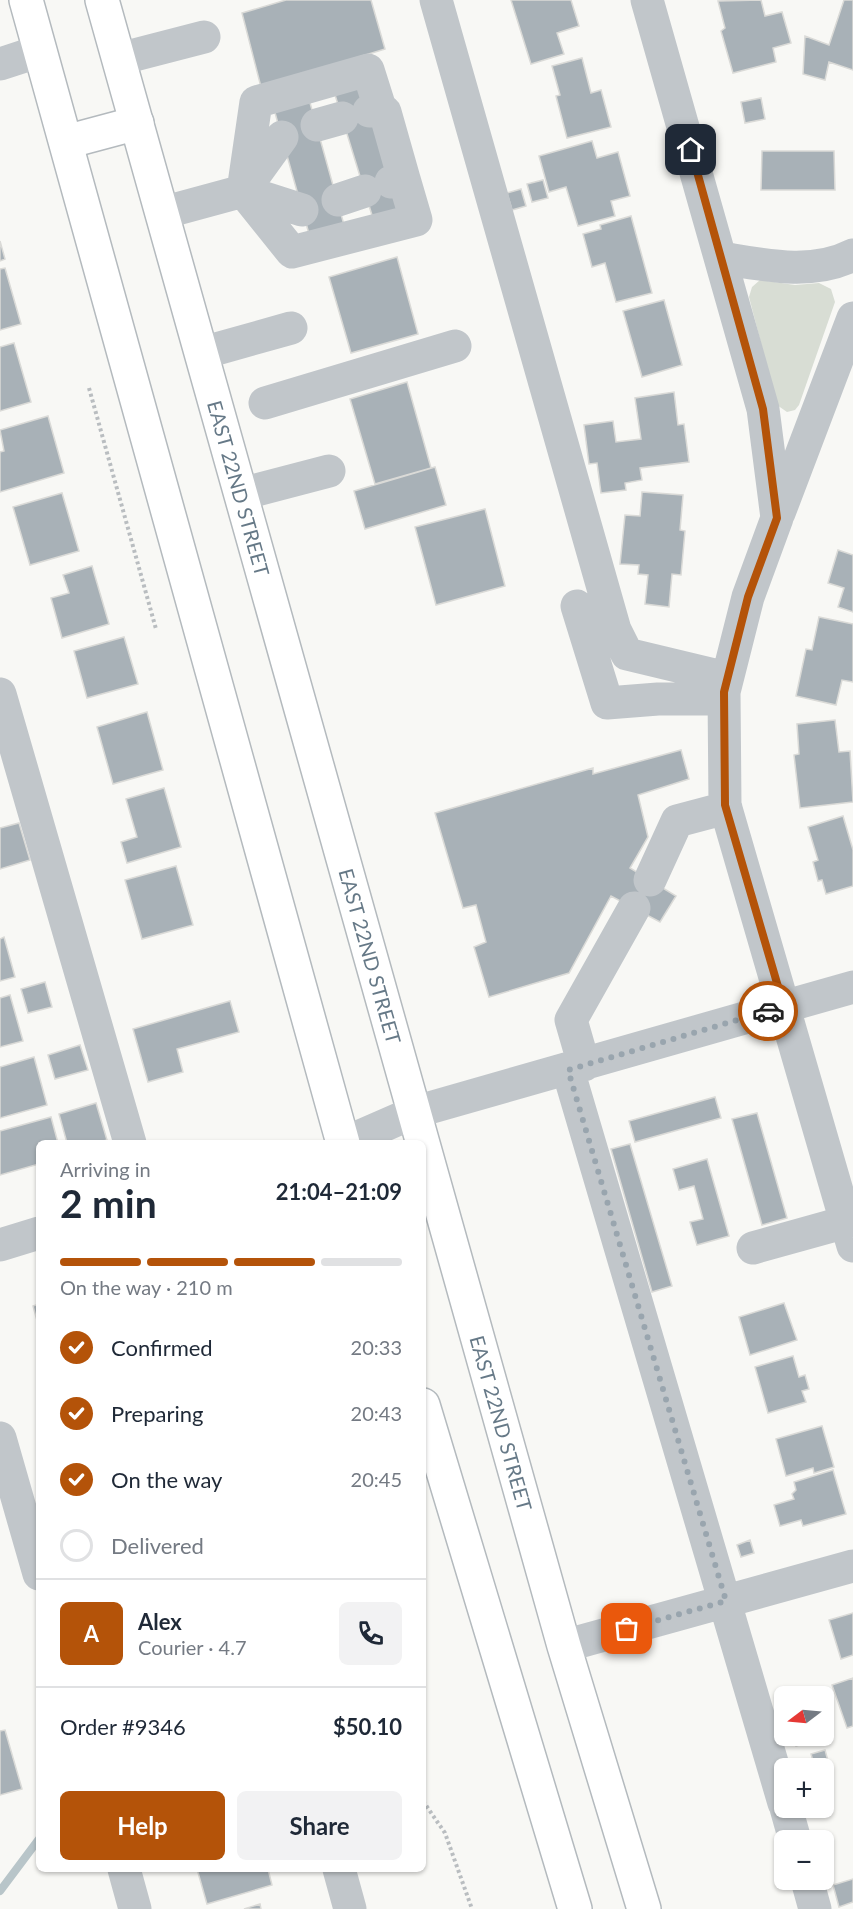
<!DOCTYPE html>
<meta charset="utf-8">
<style>
:root{--surface:#fff;--page:#f2f2f3;--text:#1f2937;--muted:#747a83;--line:#e0e1e3;--accent:#b45309}
body{margin:0;font-family:Lato,sans-serif;background:var(--page);color:var(--text);height:100vh;display:flex;flex-direction:column;font-size:22px;white-space:nowrap}
*{box-sizing:border-box;margin:0}
p{font-size:20px;color:var(--muted)}
.icon{flex:none;width:33px;height:33px;fill:none;stroke:currentColor;stroke-width:2;stroke-linecap:round;stroke-linejoin:round}
.map{position:relative;flex:1;overflow:hidden}
.sheet{position:absolute;left:36px;top:1140px;width:390px;height:732px;display:flex;flex-direction:column;background:var(--surface);border-radius:9px;box-shadow:0 2px 4px #0004}
.sheet>*{flex:none}
.needle{width:39px;rotate:254deg}
.buttons{position:absolute;left:774px;top:1686px;display:grid;gap:12px}
.buttons a{display:grid;place-items:center;width:60px;height:60px;border-radius:9px;background:var(--surface);box-shadow:0 2px 4px #0004;font-size:30px}
.pin{position:absolute;display:grid;place-items:center;width:51px;height:51px;color:#fff;margin:-26px;border-radius:12px;box-shadow:0 3px 9px #0006}
.courier{position:absolute;display:grid;place-items:center;width:60px;height:60px;margin:-30px;border:4px solid #b45309;border-radius:50%;background:#fff;color:#222;box-shadow:0 2px 8px #0007}
.head em{font-style:normal;font-weight:700}
.head div{display:flex;flex-direction:column-reverse}
.head{display:flex;align-items:center;justify-content:space-between;height:102px;padding:0 24px}
h1{font-size:39px;font-weight:700;line-height:45px}
.bar{display:grid;grid-template-columns:repeat(4,1fr);gap:9px 6px;align-content:center;height:72px;padding:0 24px}
.bar i{height:8px;border-radius:4px;background:var(--line)}
.bar .current{background:var(--accent)}
.bar p{grid-column:span 4}
.line{display:flex;align-items:center;gap:15px;padding:0 24px;border-top:2px solid var(--line)}
.line div{flex:1}
.round{display:grid;place-items:center;flex:none;width:63px;height:63px;border-radius:9px;background:var(--page)}
ol{padding:0 24px;list-style:none}
li{display:flex;align-items:center;gap:18px;height:66px}
li p{margin-inline-start:auto}
li .icon{padding:6px;border-radius:50%;background:var(--accent);color:#fff;stroke-width:4}
li:last-child{color:var(--muted)}
li i{width:33px;height:33px;border:3px solid var(--line);border-radius:50%}
.primary-button{display:flex;gap:12px;margin-top:auto;padding:12px 24px}
.primary-button a{flex:1;height:69px;border-radius:9px;background:var(--accent);color:#fff;font-size:24px;font-weight:700;line-height:69px;text-align:center}
.primary-button a+a{background:var(--page);color:var(--text)}
.map>svg:first-child{display:block}
.green{fill:#d8ddd4}
.lines{fill:none;stroke-linecap:round;stroke-linejoin:round}
.stream{stroke:#b8c5c9;stroke-width:8}
.building{fill:#a8b1b7;stroke:#dadad7;stroke-width:1.5}
.major-casing{stroke:#b4babe;stroke-width:36}
.path{stroke:#b9bdc0;stroke-width:4;stroke-dasharray:3 3;stroke-linecap:butt}
.minor{stroke:#c1c6ca;stroke-width:33}
.major{stroke:#fff;stroke-width:33}
.done{stroke:#99a5ae;stroke-width:6;stroke-dasharray:0 10.8}
.route{stroke:#b45309;stroke-width:8}
.labels{text-anchor:middle;dominant-baseline:central;stroke-width:6;stroke-linejoin:round;paint-order:stroke}
.street-label{font-size:20px;fill:#667987;stroke:#fff}
</style>
<div class="map">
<svg width="853" height="1909" viewBox="0 0 853 1909">
<rect width="100%" height="100%" fill="#f8f8f5"/>
<!-- green -->
<path class="green" d="M760,280l35,5 24,-2 12,6 4,13 -36,103 -4,5 -8,2 -10,-7 -28,-108 3,-10z"/>
<g class="lines">
<!-- stream -->
<path class="stream" d="M0,1891l39,-52"/>
</g>
<!-- building -->
<path class="building" d="M286,0h85l14,49 -124,38 -19,-74z
M511,0h60l8,26 -22,7 7,21 -33,10z
M761,0l4,16 17,-4 9,31 -18,5 3,14 -43,11 -12,-42 4,-3 -7,-27z
M844,0h9v70l-24,-8 -4,18 -22,-6 2,-38 24,9z
M582,58l9,35 10,-3 10,37 -44,11 -11,-42 4,-1 -8,-29z
M359,77l43,140 -27,8 -43,-140z
M307,92l39,140 -35,9 -39,-139z
M761,98l4,21 -20,4 -4,-21z
M592,141l5,17 21,-6 12,44 -19,5 4,15 -37,10 -12,-39 -17,5 -10,-36z
M762,151h72l1,39h-74z
M543,180l5,18 -16,4 -5,-18z
M521,189l5,17 -14,4 -5,-17z
M631,216l21,77 -36,9 -11,-39 -13,4 -9,-33 18,-5 -1,-4z
M0,241l5,18 -5,2z
M397,257l21,77 -67,19 -22,-76z
M5,268l16,56 -21,6v-61z
M664,300l18,65 -40,12 -19,-66z
M14,343l17,59 -31,9v-64z
M407,382l24,86 -56,16 -25,-85z
M674,392l4,33 6,-1 5,38 -49,6 2,12 -17,3 1,7 -25,3 -4,-30 -8,1 -5,-39 29,-4 3,21 25,-3 -6,-41z
M48,416l16,57 -64,19v-40l4,-1 -4,-21z
M435,467l11,38 -81,24 -11,-38z
M642,492l41,3 -3,35 5,1 -4,44 -9,-1 -3,33 -24,-3 3,-29 -10,-1 1,-9 -19,-1 5,-49 15,1z
M62,493l17,58 -49,14 -17,-58z
M485,509l20,77 -69,19 -21,-78z
M838,550l15,5v57l-15,-5 6,-19 -16,-5z
M92,566l17,58 -47,14 -11,-40 18,-5 -6,-18z
M819,617l34,7v58l-11,-2 -6,25 -40,-9 10,-47 6,1z
M124,637l14,47 -51,14 -13,-47z
M147,712l16,58 -50,14 -16,-57z
M835,720l4,32 11,-1 3,51 -53,6 -6,-53 5,-1 -2,-30z
M681,750l8,29 -51,16 10,42 -18,31 46,28 -16,26 -49,-26 -42,77 -80,24 -15,-50 12,-5 -10,-37 -13,3 -28,-95 158,-45v6z
M164,788l17,59 -54,16 -6,-21 16,-5 -11,-38z
M843,816l10,34v36l-27,8 -4,-14 -4,1 -5,-19 5,-2 -10,-33z
M19,823l11,37 -30,9v-41z
M176,866l17,59 -51,14 -17,-59z
M4,937l11,40 -15,4v-42z
M45,982l7,25 -24,6 -7,-24z
M10,995l13,46 -23,6v-49z
M230,1001l9,31 -62,17 6,23 -35,10 -15,-53z
M80,1045l8,25 -33,9 -7,-24z
M34,1057l13,48 -47,13v-51z
M715,1097l6,21 -86,24 -6,-21z
M96,1103l11,37 -10,3h-30l-8,-29z
M757,1113l30,105 -25,7 -30,-106z
M51,1117l7,26h-19v21l-39,11v-44z
M630,1144l42,142 -20,6 -41,-143z
M707,1159l22,77 -32,9 -7,-23 13,-3 -9,-33 -15,4 -6,-21z
M784,1303l13,37 -47,15 -11,-38z
M39,1304v24l-6,-22z
M793,1356l6,21 6,-2 4,14 -7,2 4,11 -38,11 -13,-46z
M822,1426l12,41 -20,6 -1,-5 -27,8 -10,-37z
M833,1470l13,44 -43,12 -2,-6 -21,6 -6,-21 20,-6 -2,-5 4,-4 -2,-8z
M750,1540l4,13 -13,4 -4,-12z
M853,1613v42l-12,4 -12,-39z
M853,1678v48l-6,2 -15,-43z
M5,1730l17,59 -22,6v-64z
M793,1736h17l2,5 -16,5z
M825,1750l5,18h-15l-4,-14z
M197,1869h71l4,16 -65,19z
M853,1879v23l-14,5 -6,-22z
M260,1904l1,5h-17z"/>
<g class="lines">
<defs>
<g id="major">
<path d="M26,0l317,1143"/>
<path id="s1" d="M102,0l462,1646 80,263"/>
<path d="M66,142l71,-19"/>
<path d="M423,1405l152,504"/>
</g>
</defs>
<!-- major casing -->
<use href="#major" class="major-casing"/>
<!-- path -->
<path class="path" d="M89,388l67,241
M423,1801l22,32 27,76"/>
<!-- minor -->
<path class="minor" d="M436,0l179,630 12,24 100,24
M647,0l116,409 14,109 -29,79 -24,95 1,113 128,441
M119,59l85,-22
M0,64l40,-13
M380,108l5,4 19,67
M369,111l11,-3 -12,-38 -112,32 -13,89 49,61 124,-32 -12,-41 -13,3
M317,125l25,-7
M246,187l36,-50
M338,200l27,-9
M162,213l81,-22 59,19
M722,258c42,7 90,18 131,-3
M202,353l89,-25
M265,403l190,-57
M241,494l88,-23
M779,513l74,-195
M577,606l30,97 51,-4h66
M0,694l130,449
M650,880l27,-59 49,-13
M584,1065l-13,-45 63,-112
M568,1070l216,733
M344,1143l71,-31 438,-125
M0,1245l39,-12
M753,1248l93,-26
M0,1438l39,136
M564,1646l289,-80
M786,1808l9,32
M124,1869l11,40
M339,1869l11,40
M807,1880l8,29"/>
<!-- major -->
<use href="#major" class="major"/>
</g>
<g class="lines">
<!-- done -->
<path class="done" d="M627,1629l99,-28 -158,-531 200,-59"/>
<!-- route -->
<path class="route" d="M691,150l72,259 14,109 -29,79 -24,95 1,113 59,202 -16,4"/>
</g>
<g class="labels">
<!-- street labels -->
<g class="street-label">
<text stroke="none"><textPath href="#s1" startOffset="507">EAST 22ND STREET</textPath></text>
<text stroke="none"><textPath href="#s1" startOffset="993">EAST 22ND STREET</textPath></text>
<text stroke="none"><textPath href="#s1" startOffset="1478">EAST 22ND STREET</textPath></text>
</g>
</g>
</svg>
<div class="buttons">
<a><svg class="needle" viewBox="-14 -14 28 28"><path d="M0-13l5 13h-10z" fill="#e53935"/><path d="M0 13l5-13h-10z" fill="#747a83"/></svg></a>
<a>+</a>
<a>−</a>
</div>
<div class="pin" style="left:627px;top:1629px;background:#ea580c"><svg class="icon" aria-label="bag" viewBox="0 0 24 24"><path d="M5 8h14l-1 12H6zM9 8a3 3 0 0 1 6 0"/></svg></div>
<div class="pin" style="left:691px;top:150px;background:#1f2937"><svg class="icon" aria-label="home" viewBox="0 0 24 24"><path d="M3 11l9-7 9 7M6 9v11h12V9"/></svg></div>
<div class="courier" style="left:768px;top:1011px"><svg class="icon" aria-label="car" viewBox="0 0 24 24"><path d="M5 17H2v-5l4-1 3-4h7l3 4 3 1v5h-3M9 17h6M6 11h13"/><circle cx="7" cy="17" r="2"/><circle cx="17" cy="17" r="2"/></svg></div>
<section class="sheet">
<div class="head"><div><h1>2 min</h1><p>Arriving in</p></div><em>21:04–21:09</em></div>
<div class="bar"><i class="current"></i><i class="current"></i><i class="current"></i><i></i><p>On the way · 210 m</p></div>
<ol>
<li><svg class="icon" aria-label="check" viewBox="0 0 24 24"><path d="M5 12l5 5 9-10"/></svg>Confirmed<p>20:33</p></li>
<li><svg class="icon" aria-label="check" viewBox="0 0 24 24"><path d="M5 12l5 5 9-10"/></svg>Preparing<p>20:43</p></li>
<li><svg class="icon" aria-label="check" viewBox="0 0 24 24"><path d="M5 12l5 5 9-10"/></svg>On the way<p>20:45</p></li>
<li><i></i>Delivered</li>
</ol>
<div class="line" style="height:108px"><b class="round" style="background:var(--accent);color:#fff">A</b><div><b>Alex</b><p>Courier · 4.7</p></div><a class="round"><svg class="icon" aria-label="phone" viewBox="0 0 24 24"><path d="M5 4h4l2 5-3 2q2 4 5 5l2-3 5 2v4C11 20 4 13 5 4z"/></svg></a></div>
<div class="line" style="height:78px"><div>Order #9346</div><b>$50.10</b></div>
<div class="primary-button"><a>Help</a><a>Share</a></div>
</section>
</div>
